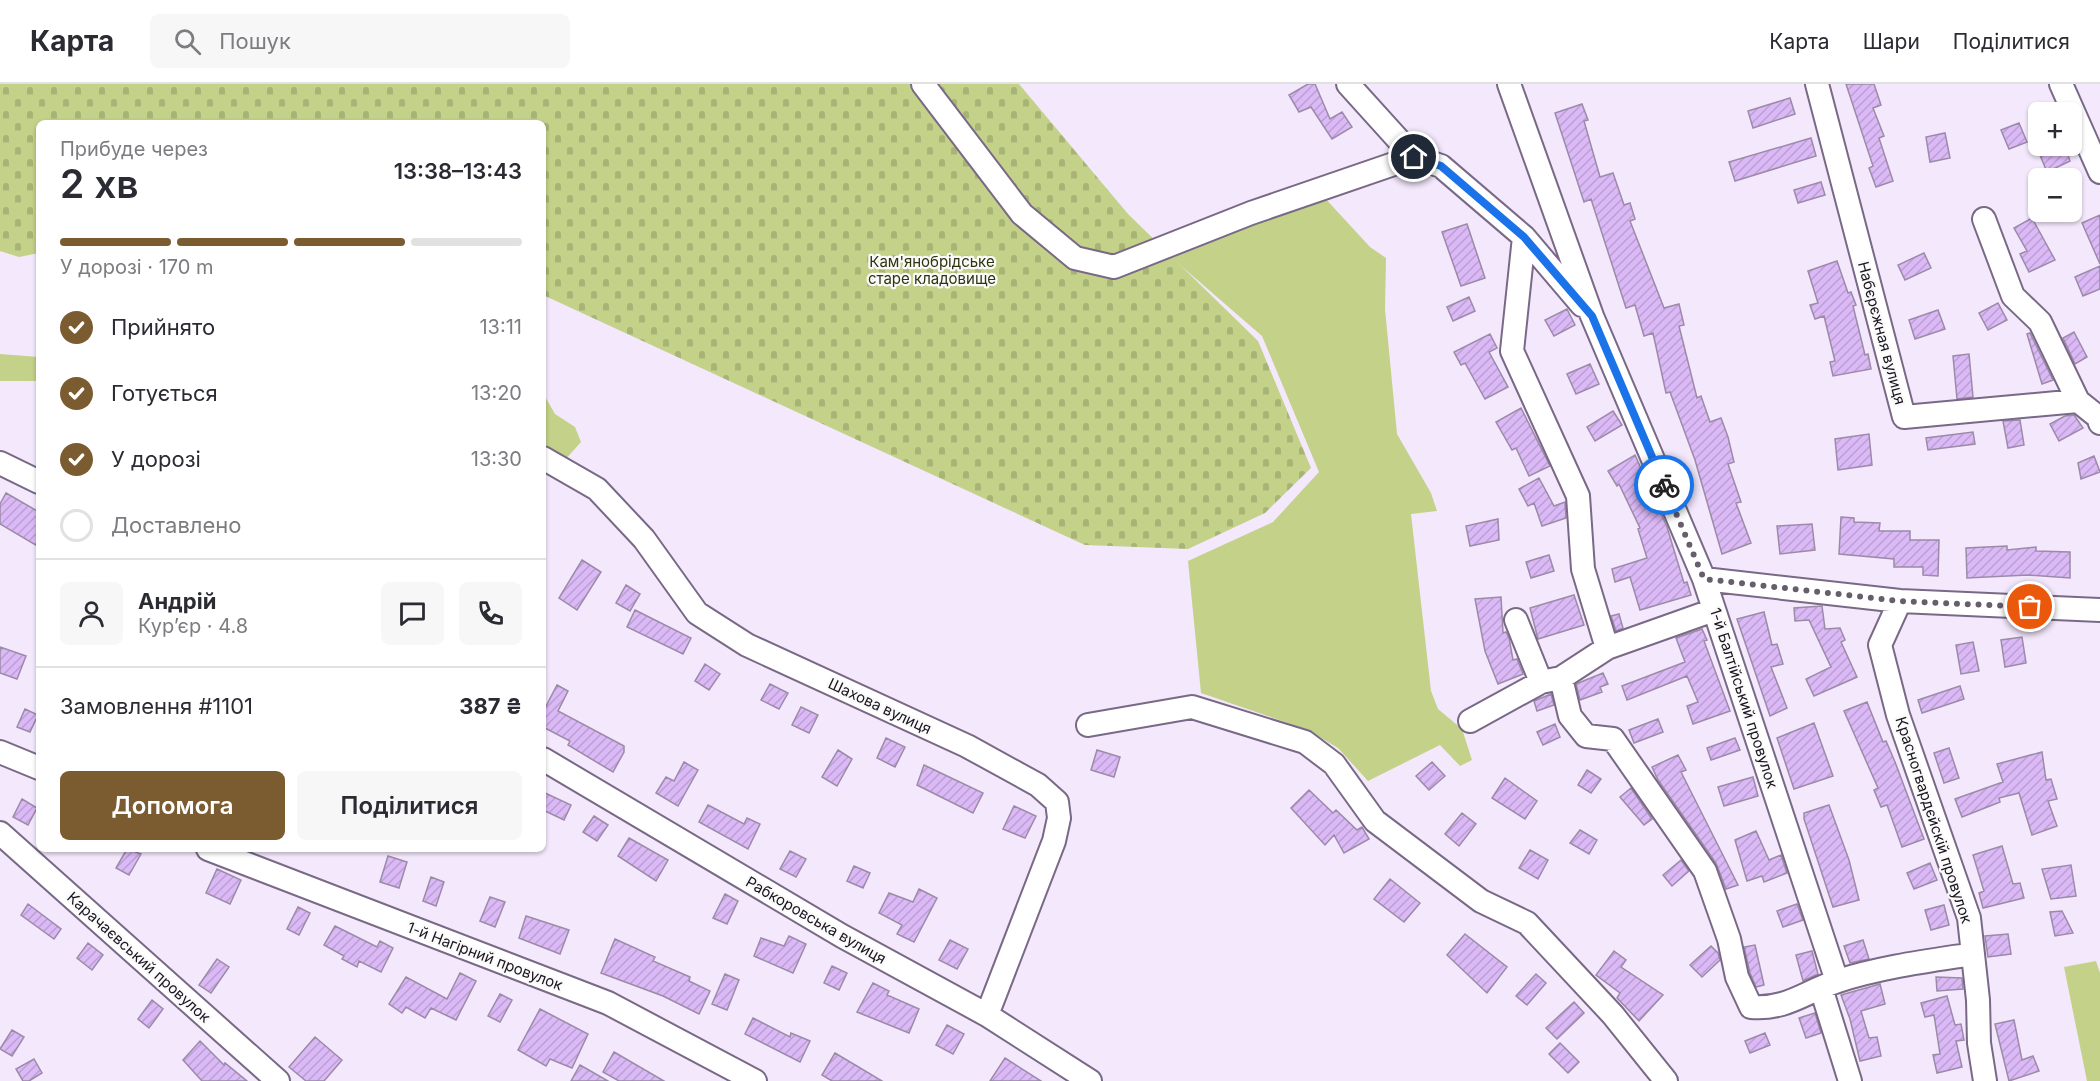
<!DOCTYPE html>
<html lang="uk">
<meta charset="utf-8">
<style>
:root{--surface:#fff;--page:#f7f7f7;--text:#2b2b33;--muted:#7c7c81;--line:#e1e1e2;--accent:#7b5b30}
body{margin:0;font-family:Inter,sans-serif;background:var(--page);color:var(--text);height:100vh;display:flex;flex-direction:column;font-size:22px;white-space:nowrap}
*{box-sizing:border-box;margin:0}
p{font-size:20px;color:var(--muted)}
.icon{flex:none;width:33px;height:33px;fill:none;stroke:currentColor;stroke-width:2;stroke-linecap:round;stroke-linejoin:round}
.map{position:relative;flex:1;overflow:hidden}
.sheet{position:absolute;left:36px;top:36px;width:510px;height:732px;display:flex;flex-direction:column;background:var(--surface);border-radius:9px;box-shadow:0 2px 4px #0004}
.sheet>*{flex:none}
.controls{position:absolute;left:2028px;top:18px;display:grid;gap:12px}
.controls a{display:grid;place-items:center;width:54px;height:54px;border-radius:9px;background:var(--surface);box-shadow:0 2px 4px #0004;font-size:30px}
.pin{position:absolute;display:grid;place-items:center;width:51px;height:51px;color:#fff;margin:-26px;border:3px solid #fff;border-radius:50%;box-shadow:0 2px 6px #0007}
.courier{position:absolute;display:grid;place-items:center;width:60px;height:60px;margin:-30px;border:4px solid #1a73e8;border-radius:50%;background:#fff;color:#222;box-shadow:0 2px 8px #0007}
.headline em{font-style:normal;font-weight:600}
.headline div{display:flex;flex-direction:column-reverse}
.headline{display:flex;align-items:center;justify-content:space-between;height:102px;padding:0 24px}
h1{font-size:39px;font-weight:600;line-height:45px}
.bar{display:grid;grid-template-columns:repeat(4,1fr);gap:9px 6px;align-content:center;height:72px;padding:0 24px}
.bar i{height:8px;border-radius:4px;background:var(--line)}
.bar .selected{background:var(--accent)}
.bar p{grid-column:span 4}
.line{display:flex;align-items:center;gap:15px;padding:0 24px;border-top:2px solid var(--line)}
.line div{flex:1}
.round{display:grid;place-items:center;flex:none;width:63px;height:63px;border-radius:9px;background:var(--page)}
ol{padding:0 24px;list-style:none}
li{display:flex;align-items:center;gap:18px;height:66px}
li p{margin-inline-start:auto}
li .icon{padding:6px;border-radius:50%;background:var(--accent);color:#fff;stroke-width:4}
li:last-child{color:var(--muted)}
li i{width:33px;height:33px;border:3px solid var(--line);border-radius:50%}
.primary-button{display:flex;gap:12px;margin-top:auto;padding:12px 24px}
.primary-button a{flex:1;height:69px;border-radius:9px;background:var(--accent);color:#fff;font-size:24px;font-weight:600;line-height:69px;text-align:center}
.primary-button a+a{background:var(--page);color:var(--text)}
header{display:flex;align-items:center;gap:36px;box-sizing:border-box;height:84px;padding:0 30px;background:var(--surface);border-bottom:2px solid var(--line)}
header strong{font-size:28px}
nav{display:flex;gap:33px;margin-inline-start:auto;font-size:21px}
.search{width:420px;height:54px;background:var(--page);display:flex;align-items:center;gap:15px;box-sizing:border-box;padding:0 21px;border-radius:9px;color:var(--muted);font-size:22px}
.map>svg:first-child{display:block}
.green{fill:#c4d189}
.cemetery{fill:url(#cemetery-stones)}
.building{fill:url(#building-hatch);stroke:#9b8aa8;stroke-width:1.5}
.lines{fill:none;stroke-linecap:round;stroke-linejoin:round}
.minor-casing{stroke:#796986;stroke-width:26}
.minor{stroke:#fff;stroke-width:22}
.done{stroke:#665e6c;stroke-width:6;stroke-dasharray:0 10.8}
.route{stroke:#1a73e8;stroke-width:8}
.labels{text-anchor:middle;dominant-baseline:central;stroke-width:4.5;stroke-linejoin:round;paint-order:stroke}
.park-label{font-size:15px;fill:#2e340e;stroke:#fafafa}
.street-label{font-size:15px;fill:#1a141f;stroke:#fafafa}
</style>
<header>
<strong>Карта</strong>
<div class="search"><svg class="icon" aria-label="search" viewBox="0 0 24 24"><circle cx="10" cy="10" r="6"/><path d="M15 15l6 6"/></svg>Пошук</div>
<nav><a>Карта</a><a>Шари</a><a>Поділитися</a></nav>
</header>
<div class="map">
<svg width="2100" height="997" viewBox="0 0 2100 997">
<defs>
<pattern id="cemetery-stones" width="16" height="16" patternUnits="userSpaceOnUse" patternTransform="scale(1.5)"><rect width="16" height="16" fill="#c4d189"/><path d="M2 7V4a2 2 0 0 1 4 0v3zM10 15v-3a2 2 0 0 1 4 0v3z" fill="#a8b376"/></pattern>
<pattern id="building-hatch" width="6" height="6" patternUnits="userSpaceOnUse" patternTransform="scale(1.5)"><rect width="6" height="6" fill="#dbb9f6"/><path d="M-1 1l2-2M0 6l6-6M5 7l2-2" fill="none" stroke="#bb9ed2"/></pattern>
</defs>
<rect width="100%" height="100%" fill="#f3e8fc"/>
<!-- green -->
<path class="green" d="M1323,112l47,51 16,11 -1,51 12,125 34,59 6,18 -26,3 20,177 7,18 24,20 10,31 -12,6 -20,-21 -72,36 -30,-33 -30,-18 -107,-37 -13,-132 85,-39 46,-50 -57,-136 -90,-78z
M0,270l39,3v24h-39z
M543,309l12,21 20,13 6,15 -17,19 -21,-15z
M2096,877l4,12v108h-13l-23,-114z"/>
<!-- cemetery -->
<path class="cemetery" d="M0,0h1019l109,130 130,127 53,127 -46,45 -77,36 -103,-4 -542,-250v-172h-504v130l-20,4 -19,-6z"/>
<!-- building -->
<path class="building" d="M1308,0h7l15,35 12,-7 10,15 -20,12 -21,-32 -12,5 -10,-17z
M1846,0h28l7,21 -8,3 11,28 -5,2 14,43 -17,6 -7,-19 4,-2z
M1790,14l5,16 -42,14 -5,-17z
M1582,20l6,16 -4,1 16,56 13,-4 11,32 6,-2 5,16 -5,2 34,87 15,-4 5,21 -5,1 18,72 4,-2 9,26 11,-4 7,19 6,25 -6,2 13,38 -5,1 15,40 -29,11 -27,-94 -25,-68 -4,1 -13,-60 -9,3 -9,-31 -9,3 -35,-109 -7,3 -29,-89z
M2019,39l8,19 -18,7 -8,-19z
M1945,49l5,25 -20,4 -4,-25z
M1811,54l5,18 -81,25 -6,-19z
M2059,62h6l5,15 -23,11 -7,-17z
M1821,98l4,13 -27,8 -4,-13z
M2100,131v49l-18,-41z
M2032,134l23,42 -26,12 -9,-18 7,-3 -13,-23z
M1467,140l18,54 -24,8 -19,-54z
M1924,169l7,15 -26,12 -7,-15z
M1837,177l11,32 3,-1 5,13 -3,1 12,49 3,-1 3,15 -38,7 -3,-14 5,-1 -11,-45 -9,3 -5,-14 8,-2 -10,-32z
M2100,182v23l-17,7 -8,-19z
M1469,213l6,14 -22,10 -6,-14z
M1998,219l9,17 -19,10 -9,-17z
M1567,225l8,16 -21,11 -9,-16z
M1938,226l7,19 -30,10 -6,-19z
M2074,248l13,25 -12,7 -12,-26z
M2030,249l23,47 -11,4 -15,-50z
M1490,250l7,14 -8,4 19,35 -23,12 -20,-36 -4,2 -7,-13z
M1969,270l4,43 -16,2 -4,-43z
M1590,280l9,20 -23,10 -9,-20z
M1521,324l29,58 -21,10 -13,-28 -4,2 -16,-28z
M1613,327l9,14 -27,16 -8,-14z
M2074,331l9,13 -24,13 -9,-17 15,-8z
M2020,336l4,25 -16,3 -5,-27z
M1973,348l2,12 -47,6 -2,-12z
M1869,350l3,31 -34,5 -3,-31z
M1635,371l32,72 17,56 3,-1 4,13 -51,15 -10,-33 -15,5 -3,-13 35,-11 -9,-29 2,-1 -21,-44 -2,2 -9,-15z
M2094,372l6,16 -19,7 -3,-16z
M1539,394l15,28 11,-4 1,16 -24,8 -8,-23 -6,3 -9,-17z
M6,409l33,19v35l-39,-23v-20z
M1841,433l13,1v4l26,1 -1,8h31v9h29l-1,36 -15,-1v-8h-29v-8l-55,-5z
M1498,435l1,21 -29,6 -4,-20z
M1812,440l3,26 -35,4 -3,-28z
M2007,462v4l29,-3v4l34,1v26l-42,-3 -61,3 -1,-30z
M1549,471l5,16 -23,7 -5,-16z
M582,476l19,12 -24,38 -18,-12z
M626,501l14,9 -10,17 -14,-8z
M1574,511l10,30 -46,14 -8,-31z
M1501,513l2,36 3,-1 3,6 4,22 4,-1 6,15 -25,10 -13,-33 -10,-52z
M1822,522l3,23 15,-1 5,12 -4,2 16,35 -43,19 -8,-17 25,-12 -22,-47 -14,1 -1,-13z
M635,526l56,28 -8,16 -56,-27z
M1764,528l8,33 5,-1 6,20 -12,3 16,41 -17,8 -33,-97z
M1619,530l4,14 -7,3 -5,-15z
M1702,545l5,11 -3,1 26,70 -37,13 -6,-18 11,-4 -11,-26 -60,24 -5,-14 63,-24 -9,-24z
M2022,553l4,26 -21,4 -4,-27z
M1973,558l6,29 -18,3 -5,-29z
M0,563l26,9 -9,23 -17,-6z
M705,580l15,10 -11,16 -14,-9z
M1603,589l5,11 -8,3 2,5 -22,8 -4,-16z
M770,600l18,9 -9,16 -18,-9z
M557,601l11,6 -10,20 66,35v6l-11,20 -45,-27 2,-4 -27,-14v-15z
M1960,602l4,13 -42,14 -4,-13z
M1551,610l3,11 -17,6 -3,-10z
M1867,618l16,40 3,-1 9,21 29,77 -22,8 -15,-42 -6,2 -7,-17 4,-2 -34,-77z
M801,623l17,8 -9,18 -17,-8z
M25,625l13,6 -8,17 -13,-5z
M1658,635l5,13 -29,11 -5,-13z
M1814,639l19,53 -39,13 -17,-51z
M1555,640l5,13 -17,8 -6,-13z
M886,654l19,9 -10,20 -18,-9z
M1735,654l5,12 -29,10 -4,-12z
M1949,664l10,30 -15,5 -10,-30z
M838,666l14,9 -15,27 -15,-9z
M1097,666l23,7 -6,20 -23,-7z
M2042,668l4,28 5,-1 6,20 -9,2 9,25 -25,9 -13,-42 -20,5 1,4 -38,15 -7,-18 48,-17 -6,-18z
M1678,671l8,15 -5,2 57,113 -12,4 -10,-26 -58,-83 -6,-13z
M684,678l14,8 -20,36 -22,-13 10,-16 8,4z
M1432,678l13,14 -16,14 -13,-14z
M924,681l59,28 -10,20 -56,-28z
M1587,686l14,9 -10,14 -13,-8z
M1753,693l5,19 -34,10 -6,-19z
M1505,694l32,23 -12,18 -33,-21z
M1631,704l21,31 -8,6 -24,-28z
M1309,706l24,23 3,-3 21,20 5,-3 7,12 -25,14 -10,-18 -9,10 -34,-37z
M543,708l28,13 -7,15 -21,-10z
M22,715l15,9 -9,17 -15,-8z
M708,721l36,19 3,-6 13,6 -12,25 -49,-27z
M1829,721l20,55 10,40 -26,7 -29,-88v-6z
M1014,722l22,10 -11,22 -22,-9z
M1462,729l14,11 -17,22 -14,-12z
M594,732l14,9 -11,16 -14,-9z
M1580,746l17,10 -8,14 -19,-11z
M1756,747l13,29 12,-5 6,18 -23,9 -2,-6 -15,5 -12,-41z
M629,754l39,22 -12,21 -38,-25z
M2002,762l11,38 7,-1 4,15 -41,10 -4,-15 5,-2 -11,-36z
M127,765l14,5 -12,21 -13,-7z
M1530,766l18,10 -10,19 -19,-11z
M790,767l16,8 -10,18 -16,-8z
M388,772l19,6 -8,26 -19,-6z
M1681,776l8,11 -17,15 -9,-11z
M1930,779l7,17 -23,9 -7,-16z
M2071,781l5,31 -25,3 -9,-30z
M854,782l16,7 -7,15 -16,-7z
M217,785l24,11 -11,24 -24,-11z
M431,793l13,5 -8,24 -13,-5z
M1390,795l30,24 -16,19 -30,-23z
M919,805l18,9 -23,44 -17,-8 5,-9 -23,-12 10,-20 24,9z
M725,810l13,7 -11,23 -14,-6z
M490,813l15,5 -10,25 -15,-6z
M28,820l33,25 -7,10 -33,-24z
M1797,820l6,16 -20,7 -6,-16z
M1944,821l5,20 -18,5 -6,-20z
M298,823l12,6 -11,22 -12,-6z
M2062,827l11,22 -18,3 -5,-24z
M526,832l43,14 -9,24 -41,-16z
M335,842l42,21 3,-6 13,7 -12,24 -22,-11 -2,6 -15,-8 2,-3 -20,-11z
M1465,850l42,33 -20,26 -40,-38z
M2008,850l3,20 -23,3 -3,-21z
M789,852l17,8 -13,29 -39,-17 7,-18 23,8z
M615,855l40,18 -2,4 37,16 -1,4 21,10 -11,23 -36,-18 -62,-23z
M950,856l18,9 -11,20 -18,-9z
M1863,856l6,19 -19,4 -6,-17z
M88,859l15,12 -11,15 -15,-12z
M1755,861l9,40 -8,2 -6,-14 -6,-26z
M1711,862l7,7 2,7 -18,17 -12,-12z
M1614,867l12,9 -5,7 42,28 -24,26 -22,-23 3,-5 -24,-18z
M1812,867l6,23 -15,7 -7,-26z
M217,875l12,8 -18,26 -12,-8z
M832,882l15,7 -8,17 -15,-7z
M460,889l16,8 -20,39 -25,-12 -6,10 -19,-11 -4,6 -13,-9 17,-27 41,22z
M725,890l14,6 -12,30 -15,-6z
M1536,890l10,9 -19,22 -11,-9z
M1936,893l26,1 1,11 -26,2z
M873,899l16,8 -2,4 32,14 -10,24 -52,-21z
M1880,900l5,20 -24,7 8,27 8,-1 4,19 -21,5 -10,-42 -9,-24z
M500,910l12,6 -12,22 -12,-6z
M1947,912l8,29 6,-1 3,16 -8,1 6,26 -25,6 -4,-18 7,-1 -6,-39 -9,2 -4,-14z
M152,916l11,9 -14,19 -11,-9z
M1574,918l10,11 -27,26 -11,-11z
M540,925l48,25 -16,34 -22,-9 -4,7 -28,-16z
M1815,929l6,20 -15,5 -7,-20z
M753,934l37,19 1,-4 19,8 -10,21 -55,-28z
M2014,936l8,40 11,-4 6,15 -30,10 -14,-57z
M947,941l17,9 -11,20 -17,-9z
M12,946l12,7 -12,19 -12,-7z
M1765,949l5,12 -20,8 -5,-12z
M315,953l27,23 -18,21h-18l-17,-14z
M200,957l24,24 1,-2 22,18h-45l-19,-21z
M1560,959l19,19 -11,11 -19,-19z
M614,968l50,29h-45l-16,-9z
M835,969l47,28h-50l-10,-6z
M1005,974l36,23h-51z
M34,975l8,14 -13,8h-6l-7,-12z
M580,981l28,16h-37z"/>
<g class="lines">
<defs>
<path id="minor" d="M923,0l99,130 53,44 39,9 137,-54 163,-56
M1348,0l66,73 27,9 83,71 58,68
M1509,0l83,232 112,263 133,402
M1817,0l87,333 174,-16 20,16 2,6
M2061,0l39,88
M1984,135l29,77 27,26 38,79
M1524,153l-12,114 66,145 5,73 24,79
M543,374l54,31 47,50 53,74 50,32 220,101 71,39 19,17 2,16 -5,23 -67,174
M0,379l39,19
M1704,495l196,22 200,9
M1900,517l-20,44 18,70 71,203 9,82 1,43 6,38
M1516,536l25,62
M1561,594l9,38 16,20 27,3 92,132 24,68 8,38 14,30c36,3 55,-16 87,-26 43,-14 90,-20 135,-27
M1470,637l71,-39 20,-4 46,-30 107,-38
M1088,641l104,-18 113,35 29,22 41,57 106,80 46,22 86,92 53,66
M0,668l39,16
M543,675l299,177 145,79 103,66
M0,749l278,248
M208,765l400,154 147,78
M1821,904l29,93"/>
</defs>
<!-- minor casing -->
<use href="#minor" class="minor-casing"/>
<!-- minor -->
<use href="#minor" class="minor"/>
</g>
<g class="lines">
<!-- done -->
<path class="done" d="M1664,401l40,94 196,22 130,6"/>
<!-- route -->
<path class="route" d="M1414,73l27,9 83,71 68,79 72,169"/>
</g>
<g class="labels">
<!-- park labels -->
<g class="park-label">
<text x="932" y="177">Кам'янобрідське<tspan x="932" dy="17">старе кладовище</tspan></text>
</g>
<!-- street labels -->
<g class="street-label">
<text transform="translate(1882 249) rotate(75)">Набєрєжная вулиця</text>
<text transform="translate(1744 614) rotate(72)">1-й Балтійський провулок</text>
<text transform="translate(880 622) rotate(25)">Шахова вулиця</text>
<text transform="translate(1934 736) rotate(72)">Красногвардєйскій провулок</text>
<text transform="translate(816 836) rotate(30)">Рабкоровська вулиця</text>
<text transform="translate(485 872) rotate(21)">1-й Нагірний провулок</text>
<text transform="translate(139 873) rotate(42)">Карачаєвський провулок</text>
</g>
</g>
</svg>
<div class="controls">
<a>+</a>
<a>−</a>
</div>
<div class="pin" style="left:2030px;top:523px;background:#ea580c"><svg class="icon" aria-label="bag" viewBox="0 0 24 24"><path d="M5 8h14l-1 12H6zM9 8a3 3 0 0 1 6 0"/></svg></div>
<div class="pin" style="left:1414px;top:73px;background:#1f2937"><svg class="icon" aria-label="home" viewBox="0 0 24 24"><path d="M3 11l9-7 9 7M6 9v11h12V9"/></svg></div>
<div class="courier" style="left:1664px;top:401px"><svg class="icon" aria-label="bike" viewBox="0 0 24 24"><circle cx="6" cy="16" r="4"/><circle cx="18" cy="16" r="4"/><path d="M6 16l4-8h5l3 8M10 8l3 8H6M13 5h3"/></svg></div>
<section class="sheet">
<div class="headline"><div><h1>2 хв</h1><p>Прибуде через</p></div><em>13:38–13:43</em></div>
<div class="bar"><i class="selected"></i><i class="selected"></i><i class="selected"></i><i></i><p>У дорозі · 170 m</p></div>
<ol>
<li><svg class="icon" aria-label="check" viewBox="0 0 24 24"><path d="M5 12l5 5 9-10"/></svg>Прийнято<p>13:11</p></li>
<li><svg class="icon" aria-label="check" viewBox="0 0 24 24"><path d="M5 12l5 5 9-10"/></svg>Готується<p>13:20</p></li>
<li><svg class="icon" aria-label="check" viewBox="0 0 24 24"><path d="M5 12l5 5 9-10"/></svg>У дорозі<p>13:30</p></li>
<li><i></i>Доставлено</li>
</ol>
<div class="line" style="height:108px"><a class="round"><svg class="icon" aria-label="person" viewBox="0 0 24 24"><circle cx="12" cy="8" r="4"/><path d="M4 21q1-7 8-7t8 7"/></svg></a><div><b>Андрій</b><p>Кур’єр · 4.8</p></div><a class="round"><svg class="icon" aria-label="chat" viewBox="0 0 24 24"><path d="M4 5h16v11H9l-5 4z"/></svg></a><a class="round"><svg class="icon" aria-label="phone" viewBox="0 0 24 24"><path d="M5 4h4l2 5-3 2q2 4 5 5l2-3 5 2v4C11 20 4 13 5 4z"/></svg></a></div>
<div class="line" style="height:78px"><div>Замовлення #1101</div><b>387 ₴</b></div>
<div class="primary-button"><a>Допомога</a><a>Поділитися</a></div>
</section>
</div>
